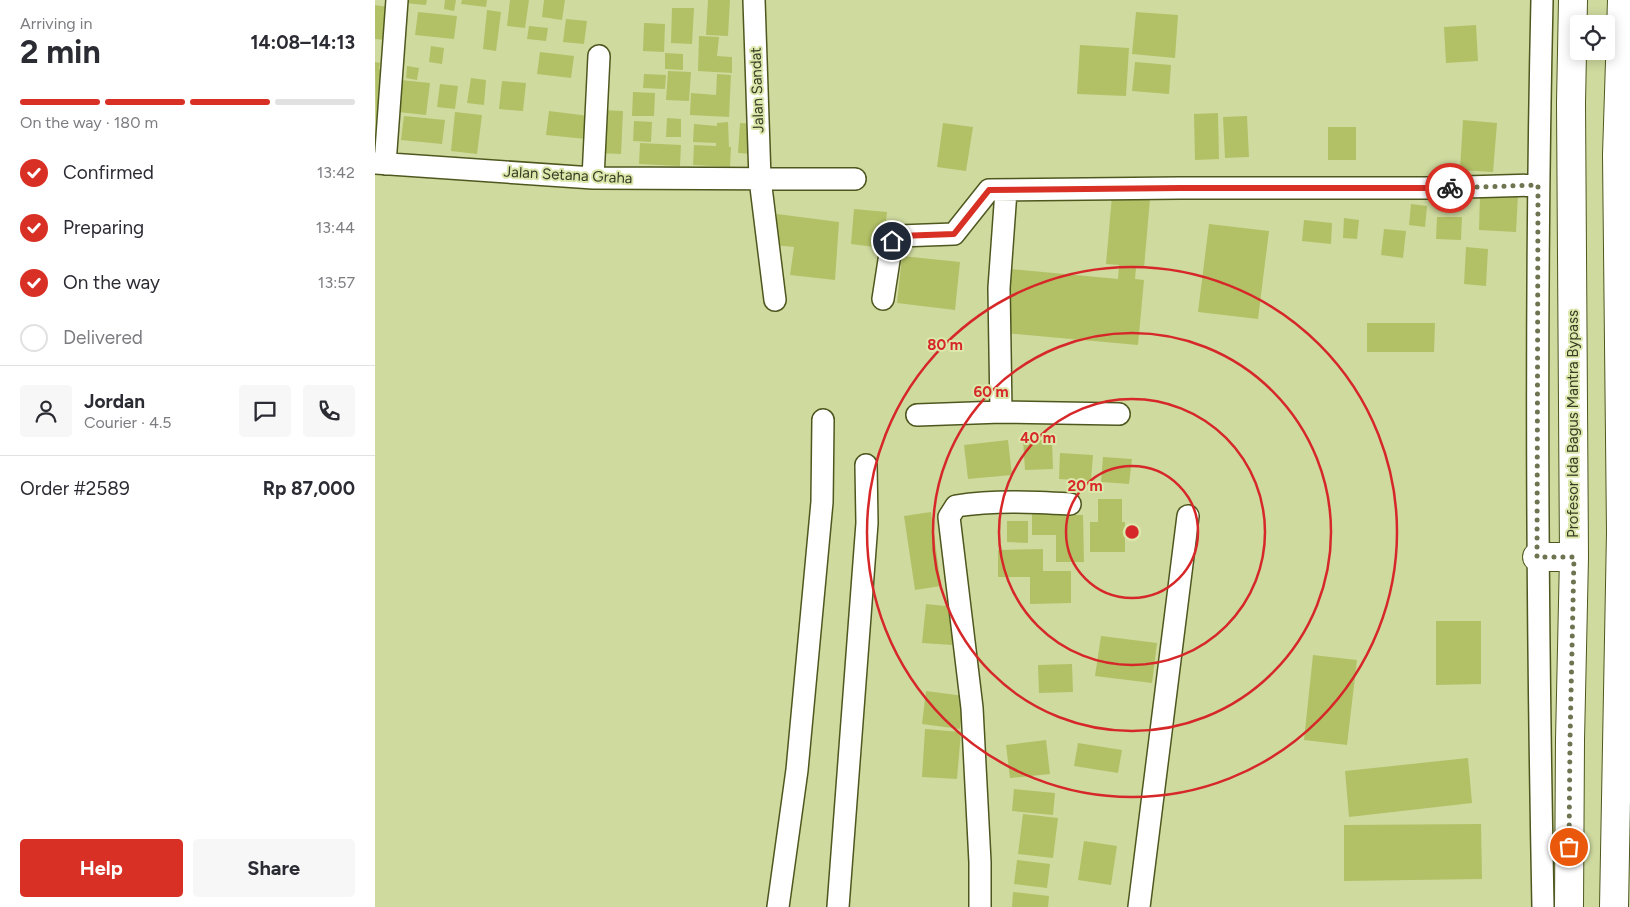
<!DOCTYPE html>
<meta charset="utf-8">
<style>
:root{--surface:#fff;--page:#f7f7f7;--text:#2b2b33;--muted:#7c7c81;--line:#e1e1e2;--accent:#d93025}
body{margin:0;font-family:Figtree,sans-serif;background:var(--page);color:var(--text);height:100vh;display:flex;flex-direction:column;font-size:19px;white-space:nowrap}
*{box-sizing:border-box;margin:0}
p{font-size:16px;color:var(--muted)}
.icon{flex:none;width:28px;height:28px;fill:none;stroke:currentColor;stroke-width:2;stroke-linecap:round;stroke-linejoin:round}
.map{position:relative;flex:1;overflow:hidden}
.details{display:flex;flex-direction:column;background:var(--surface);width:375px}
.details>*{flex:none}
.controls{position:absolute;left:1195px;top:15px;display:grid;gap:10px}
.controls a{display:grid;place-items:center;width:45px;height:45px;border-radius:5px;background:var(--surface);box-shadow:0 2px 12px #0003;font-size:25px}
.pin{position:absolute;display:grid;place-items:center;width:42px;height:42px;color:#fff;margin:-21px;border:2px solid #fff;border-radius:50%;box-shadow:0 1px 5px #0007}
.courier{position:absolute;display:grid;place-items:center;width:50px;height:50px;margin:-25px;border:4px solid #d93025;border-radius:50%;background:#fff;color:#222;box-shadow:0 1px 6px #0007}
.overview em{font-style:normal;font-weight:700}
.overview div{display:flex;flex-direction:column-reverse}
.overview{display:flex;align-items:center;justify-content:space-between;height:85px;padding:0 20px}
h1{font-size:32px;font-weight:700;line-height:38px}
.bar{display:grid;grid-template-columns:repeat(4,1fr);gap:8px 5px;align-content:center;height:60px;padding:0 20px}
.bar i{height:6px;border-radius:4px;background:var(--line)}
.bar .active{background:var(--accent)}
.bar p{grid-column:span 4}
.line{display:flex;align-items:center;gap:12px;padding:0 20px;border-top:1px solid var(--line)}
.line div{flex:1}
.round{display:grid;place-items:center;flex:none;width:52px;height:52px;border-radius:5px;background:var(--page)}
ol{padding:0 20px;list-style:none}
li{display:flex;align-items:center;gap:15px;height:55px}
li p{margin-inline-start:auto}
li .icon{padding:5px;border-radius:50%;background:var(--accent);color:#fff;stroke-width:4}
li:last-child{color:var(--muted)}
li i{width:28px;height:28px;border:2px solid var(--line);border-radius:50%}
.action{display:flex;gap:10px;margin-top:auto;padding:10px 20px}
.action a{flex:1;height:58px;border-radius:5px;background:var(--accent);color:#fff;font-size:20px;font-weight:700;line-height:58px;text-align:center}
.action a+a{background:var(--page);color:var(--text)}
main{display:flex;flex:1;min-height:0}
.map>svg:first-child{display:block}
.building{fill:#b2c166}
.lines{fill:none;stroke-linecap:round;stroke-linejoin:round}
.minor-casing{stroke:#4f571f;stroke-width:24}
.highway-casing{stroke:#4f571f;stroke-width:30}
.minor{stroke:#fff;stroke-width:21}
.highway{stroke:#fff;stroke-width:28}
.done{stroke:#6e7450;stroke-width:5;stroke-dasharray:0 9}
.route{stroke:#d93025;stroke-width:6}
.ring{fill:none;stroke:#d62828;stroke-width:2.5}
.labels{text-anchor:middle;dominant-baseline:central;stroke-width:4;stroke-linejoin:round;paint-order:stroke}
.street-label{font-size:15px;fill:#393d25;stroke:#dce7ab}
.centre{fill:#d62828;stroke:#dce7ab;stroke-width:2.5}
.ring-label{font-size:15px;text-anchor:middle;font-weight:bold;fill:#d62828;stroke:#dce7ab;stroke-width:4;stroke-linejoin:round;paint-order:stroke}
</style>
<main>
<section class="details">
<div class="overview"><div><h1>2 min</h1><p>Arriving in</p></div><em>14:08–14:13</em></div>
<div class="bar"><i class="active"></i><i class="active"></i><i class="active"></i><i></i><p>On the way · 180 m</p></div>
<ol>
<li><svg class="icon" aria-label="check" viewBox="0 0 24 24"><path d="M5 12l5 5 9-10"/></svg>Confirmed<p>13:42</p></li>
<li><svg class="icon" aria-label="check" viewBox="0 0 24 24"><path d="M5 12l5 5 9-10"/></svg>Preparing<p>13:44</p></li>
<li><svg class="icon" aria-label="check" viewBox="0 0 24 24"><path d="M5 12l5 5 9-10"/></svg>On the way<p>13:57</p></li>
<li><i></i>Delivered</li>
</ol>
<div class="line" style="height:90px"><a class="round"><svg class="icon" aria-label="person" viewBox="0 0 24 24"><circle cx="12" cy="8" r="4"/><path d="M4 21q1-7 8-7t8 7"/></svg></a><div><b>Jordan</b><p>Courier · 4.5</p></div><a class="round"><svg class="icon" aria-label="chat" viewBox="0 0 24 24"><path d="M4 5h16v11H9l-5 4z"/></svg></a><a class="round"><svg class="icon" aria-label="phone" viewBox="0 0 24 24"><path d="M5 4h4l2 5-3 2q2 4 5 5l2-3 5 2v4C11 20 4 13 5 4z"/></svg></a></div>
<div class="line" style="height:65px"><div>Order #2589</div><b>Rp 87,000</b></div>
<div class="action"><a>Help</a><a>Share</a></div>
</section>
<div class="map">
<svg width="1255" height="907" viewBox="0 0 1255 907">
<rect width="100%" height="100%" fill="#cfda9f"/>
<!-- building -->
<path class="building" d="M30,0h22l-1,5 -22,-2z
M70,0h11l-2,11 -10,-2z
M87,0h25l-1,7 -25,-3z
M135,0h19l-4,28 -18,-2z
M169,0h21l-3,20 -20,-3z
M333,0h22l-2,36 -22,-1z
M0,5l13,2 -3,33 -10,-1z
M297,8h22l-2,36 -21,-1z
M112,10l14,2 -5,39 -13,-2z
M43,12l39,4 -3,23 -39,-4z
M761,12l42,3 -3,43 -43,-4z
M191,19l21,2 -3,23 -21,-2z
M269,23l21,1 -1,28 -21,-1z
M1101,25l2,36 -32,2 -2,-36z
M154,26l19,2 -2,13 -19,-2z
M324,36l20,1 -2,19 15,1v16l-34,-2z
M705,45l49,3 -3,48 -49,-2z
M56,46l13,2 -2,16 -13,-2z
M165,52l34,4 -3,22 -34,-4z
M290,53l18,1v16l-18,-1z
M0,62l5,1 -1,6h6l-9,73z
M760,62l36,3 -2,29 -37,-3z
M32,66l12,2 -2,12 -11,-2z
M293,71l23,1 -2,29 -23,-1z
M269,74l22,1 -1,14 -22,-1z
M342,74l14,1 -2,42 -39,-2 1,-22 25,2z
M96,78l15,2 -2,25 -17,-2z
M26,80l29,3 -4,32 -28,-3z
M127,81l24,2 -3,28 -24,-2z
M65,84l18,2 -3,23 -18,-2z
M258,92l22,1 -1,23h-22z
M226,110l22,1 -2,43 -22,-1z
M174,111l40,5 -3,23 -40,-4z
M80,112l27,3 -5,39 -26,-3z
M843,113l1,46 -24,1 -1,-46z
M29,116l41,4 -3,24 -41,-4z
M872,116l2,41 -24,1 -2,-41z
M292,118l14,1v18h-15z
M1088,120l34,3 -4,49 -33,-2z
M259,121l18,1 -1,20 -18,-1z
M353,122l1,25h2l-1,20 -37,-2 1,-20 22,1v-3l-23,-1 1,-18 23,2v-3z
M365,123l14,1 -2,30 -14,-1z
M568,123l30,4 -7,44 -29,-4z
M953,127h28v33h-28z
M265,143l41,2 -1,21 -41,-2z
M1105,194l38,1 -2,37 -37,-2z
M737,196l38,3 -6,69h-8l-1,11 9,1 -6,65 -134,-12 6,-64 108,10 1,-14 -13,-1z
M1036,204l16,2 -2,21 -16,-2z
M479,209l33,3 -4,36 -32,-4z
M402,214l62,8 -4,58 -45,-5 4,-28 -20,-2z
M1062,217h25l-1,23 -25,-1z
M969,218l15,2 -2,19 -14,-1z
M929,220l28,3 -1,21 -29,-3z
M834,224l60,7 -11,88 -60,-7z
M1009,229l22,2 -3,27 -22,-3z
M1091,247l22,2 -2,37 -22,-2z
M527,256l58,6 -5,48 -58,-7z
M992,323h68l-1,29h-67z
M633,440l4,35 -44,4 -4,-34z
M648,440h29l1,29 -28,1z
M685,453l33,2 -2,26 -32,-2z
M728,457l29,2 -3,25 -28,-2z
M723,499h24v23h3v30h-35v-30h8z
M689,511v4h19l1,47h-28v-27h-24v-23z
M556,512l10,74 -26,4 -11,-74z
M632,521h21v22l-21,-1z
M668,549v22h28v32l-41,1v-27h-32v-27z
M551,604l29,3 -3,38 -30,-2z
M1061,621h45v63l-45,1z
M726,636l56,7 -5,40 -57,-7z
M938,655l44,5 -10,85 -43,-5z
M697,664l1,28 -34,1 -1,-28z
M551,691l38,5 -4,33 -38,-5z
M550,729l36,3 -4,47 -35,-2z
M671,740l4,34 -40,4 -4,-33z
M703,743l44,7 -4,23 -44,-7z
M1093,758l4,45 -123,14 -4,-46z
M639,789l41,4 -2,22 -41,-4z
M648,814l35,4 -5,40 -35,-4z
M1106,824l1,55 -138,2v-56z
M709,841l33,5 -6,39 -33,-5z
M642,860l33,4 -3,24 -33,-4z
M638,892l36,4 -1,11h-36z"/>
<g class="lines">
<defs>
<path id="minor" d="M379,0l6,179 15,121
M1167,0c-7,302 -5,605 1,907
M0,163l218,15 262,1
M10,164l12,-164
M218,178l6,-122
M508,299l9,-58 7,-5 55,-2 35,-44 191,-2h251l107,-3
M626,412l-2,-124 7,-97
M542,415l84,-3 118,2
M403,907l19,-137 25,-268 1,-82
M463,907l29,-384 -1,-58
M605,907v-45l-8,-154 -23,-191 7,-11c38,-6 76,-4 114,-2
M764,907l49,-391"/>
<path id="highway" d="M1162,557h37
M1194,907l1,-167 4,-183 -3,-454 2,-103
M1239,907l7,-375 -4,-377 5,-155"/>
</defs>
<!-- minor casing -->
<use href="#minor" class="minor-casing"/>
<!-- highway casing -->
<use href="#highway" class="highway-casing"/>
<!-- minor -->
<use href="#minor" class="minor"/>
<!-- highway -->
<use href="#highway" class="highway"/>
</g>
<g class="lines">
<!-- done -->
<path class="done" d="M1075,188l88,-3 -1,372h37l-4,183 -1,107"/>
<!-- route -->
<path class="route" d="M517,241l7,-5 55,-2 35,-44 191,-2h270"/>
</g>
<!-- distance rings -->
<g class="ring">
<circle cx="757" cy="532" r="66"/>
<circle cx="757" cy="532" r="133"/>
<circle cx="757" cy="532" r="199"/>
<circle cx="757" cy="532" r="265"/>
</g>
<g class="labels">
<!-- street labels -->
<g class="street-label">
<text transform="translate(382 90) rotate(-92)">Jalan Sandat</text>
<text transform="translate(193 175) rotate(3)">Jalan Setana Graha</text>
<text transform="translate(1198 424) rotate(-90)">Profesor Ida Bagus Mantra Bypass</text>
</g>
</g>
<circle cx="757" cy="532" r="8" class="centre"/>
<g class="ring-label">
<text x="570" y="350">80 m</text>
<text x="616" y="397">60 m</text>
<text x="663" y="443">40 m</text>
<text x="710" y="491">20 m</text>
</g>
</svg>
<div class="controls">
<a><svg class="icon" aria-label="locate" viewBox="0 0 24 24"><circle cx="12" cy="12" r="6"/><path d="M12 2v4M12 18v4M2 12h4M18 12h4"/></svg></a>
</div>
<div class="pin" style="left:1194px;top:847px;background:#ea580c"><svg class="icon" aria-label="bag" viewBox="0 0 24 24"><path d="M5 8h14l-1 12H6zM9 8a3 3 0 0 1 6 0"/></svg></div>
<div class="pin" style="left:517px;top:241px;background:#1f2937"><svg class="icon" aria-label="home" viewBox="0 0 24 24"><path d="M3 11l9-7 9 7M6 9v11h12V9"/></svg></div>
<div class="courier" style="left:1075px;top:188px"><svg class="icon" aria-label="bike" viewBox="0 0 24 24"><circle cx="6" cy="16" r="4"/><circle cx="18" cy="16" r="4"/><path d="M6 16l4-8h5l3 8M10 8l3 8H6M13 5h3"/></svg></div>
</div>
</main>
